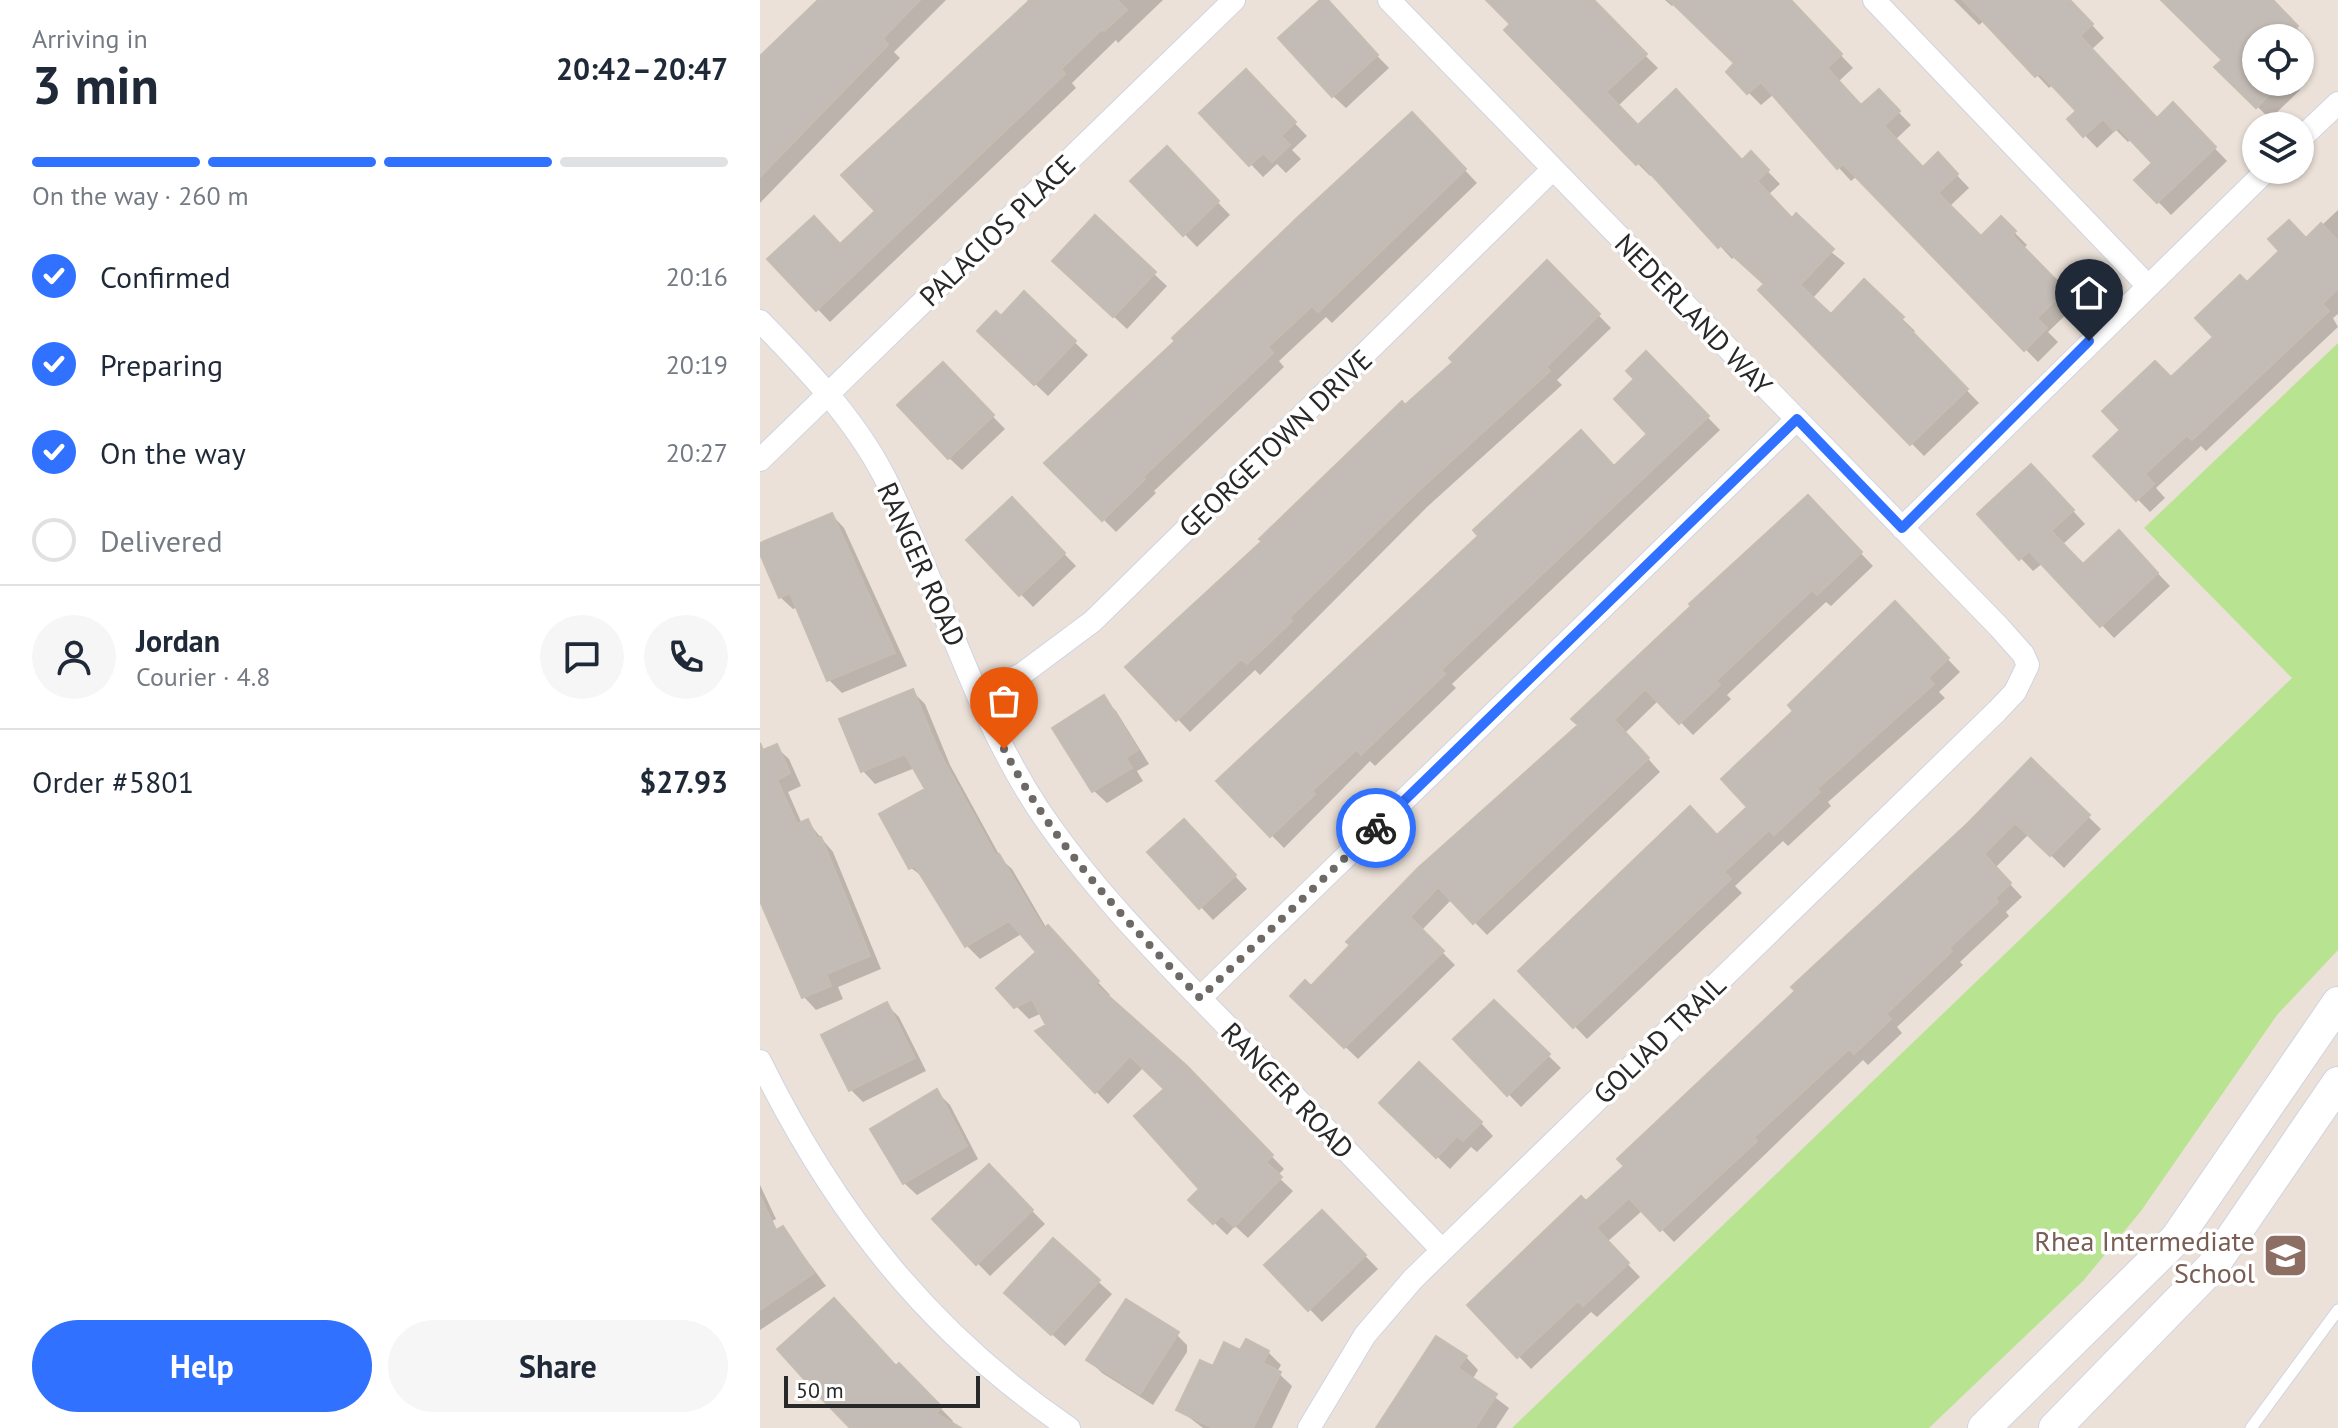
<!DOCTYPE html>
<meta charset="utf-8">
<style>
:root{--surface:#fff;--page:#f6f6f7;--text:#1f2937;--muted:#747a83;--line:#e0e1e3;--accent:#3171ff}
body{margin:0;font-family:"PT Sans",sans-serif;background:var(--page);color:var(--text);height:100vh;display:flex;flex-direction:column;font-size:30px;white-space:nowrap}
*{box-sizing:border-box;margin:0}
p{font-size:26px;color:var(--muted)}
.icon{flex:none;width:44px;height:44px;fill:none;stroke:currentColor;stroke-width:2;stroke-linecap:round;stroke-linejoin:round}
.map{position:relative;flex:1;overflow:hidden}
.details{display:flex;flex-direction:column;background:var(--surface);width:760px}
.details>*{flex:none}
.tools{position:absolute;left:1482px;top:24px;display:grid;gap:16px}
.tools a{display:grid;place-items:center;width:72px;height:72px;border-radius:50%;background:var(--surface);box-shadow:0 2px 6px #0004;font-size:40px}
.scale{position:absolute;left:24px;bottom:20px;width:196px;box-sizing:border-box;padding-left:8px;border:4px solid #282828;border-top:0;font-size:22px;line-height:28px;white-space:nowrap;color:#282828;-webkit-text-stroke:6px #fff;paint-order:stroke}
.pin{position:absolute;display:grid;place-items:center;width:68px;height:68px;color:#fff;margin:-82px -34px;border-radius:50% 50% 50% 0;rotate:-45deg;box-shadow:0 0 8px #0007}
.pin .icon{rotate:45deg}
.courier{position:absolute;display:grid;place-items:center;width:80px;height:80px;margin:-40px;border:6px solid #3171ff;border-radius:50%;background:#fff;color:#222;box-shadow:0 2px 10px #0007}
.head em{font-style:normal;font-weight:600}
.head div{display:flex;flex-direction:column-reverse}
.head{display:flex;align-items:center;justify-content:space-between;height:136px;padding:0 32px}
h1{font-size:52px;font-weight:600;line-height:60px}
.bar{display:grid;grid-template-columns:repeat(4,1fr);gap:12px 8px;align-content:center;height:96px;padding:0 32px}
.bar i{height:10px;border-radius:6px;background:var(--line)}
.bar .on{background:var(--accent)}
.bar p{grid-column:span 4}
.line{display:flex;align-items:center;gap:20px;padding:0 32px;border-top:2px solid var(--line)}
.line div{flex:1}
.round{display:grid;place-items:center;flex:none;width:84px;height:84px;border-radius:42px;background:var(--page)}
ol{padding:0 32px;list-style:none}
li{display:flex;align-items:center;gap:24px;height:88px}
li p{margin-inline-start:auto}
li .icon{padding:8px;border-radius:50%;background:var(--accent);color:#fff;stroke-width:4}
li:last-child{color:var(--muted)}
li i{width:44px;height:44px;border:4px solid var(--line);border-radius:50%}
.button{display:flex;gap:16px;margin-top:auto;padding:16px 32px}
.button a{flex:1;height:92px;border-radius:48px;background:var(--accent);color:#fff;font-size:32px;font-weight:600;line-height:92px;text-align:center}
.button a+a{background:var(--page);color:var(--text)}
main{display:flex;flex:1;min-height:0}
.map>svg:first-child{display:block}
.green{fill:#b8e492}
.shadow{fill:#0003}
.building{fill:#c3bbb5;stroke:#c6bdb2;stroke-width:2}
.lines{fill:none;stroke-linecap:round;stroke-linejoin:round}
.lane-casing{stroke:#ced4e2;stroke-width:13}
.street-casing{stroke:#ced4e2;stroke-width:24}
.secondary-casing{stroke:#ced4e2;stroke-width:34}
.lane{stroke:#fff;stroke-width:11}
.street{stroke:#fff;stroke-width:22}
.secondary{stroke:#fff;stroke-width:32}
.done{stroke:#6c6966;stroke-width:8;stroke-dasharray:0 14.4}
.route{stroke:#3171ff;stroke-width:10}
.labels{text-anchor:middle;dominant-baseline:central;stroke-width:7;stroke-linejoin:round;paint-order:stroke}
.street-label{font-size:28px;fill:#282828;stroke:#fff}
.education-label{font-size:28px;fill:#785e54;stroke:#fff;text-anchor:end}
</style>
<main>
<section class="details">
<div class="head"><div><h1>3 min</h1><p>Arriving in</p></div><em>20:42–20:47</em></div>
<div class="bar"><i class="on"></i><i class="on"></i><i class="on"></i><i></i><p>On the way · 260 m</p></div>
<ol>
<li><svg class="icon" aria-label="check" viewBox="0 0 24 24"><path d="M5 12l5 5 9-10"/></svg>Confirmed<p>20:16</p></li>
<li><svg class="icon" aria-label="check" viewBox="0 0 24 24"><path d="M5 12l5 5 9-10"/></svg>Preparing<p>20:19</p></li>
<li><svg class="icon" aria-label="check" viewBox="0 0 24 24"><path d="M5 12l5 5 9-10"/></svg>On the way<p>20:27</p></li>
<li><i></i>Delivered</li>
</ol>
<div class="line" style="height:144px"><a class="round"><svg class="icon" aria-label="person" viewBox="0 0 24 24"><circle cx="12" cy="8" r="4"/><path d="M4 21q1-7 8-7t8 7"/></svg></a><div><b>Jordan</b><p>Courier · 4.8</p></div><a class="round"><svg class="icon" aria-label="chat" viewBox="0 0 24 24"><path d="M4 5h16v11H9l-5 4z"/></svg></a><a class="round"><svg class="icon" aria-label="phone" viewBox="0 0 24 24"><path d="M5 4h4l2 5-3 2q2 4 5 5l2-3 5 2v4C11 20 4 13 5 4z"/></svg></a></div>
<div class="line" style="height:104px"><div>Order #5801</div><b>$27.93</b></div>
<div class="button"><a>Help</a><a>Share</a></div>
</section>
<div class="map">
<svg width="1578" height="1428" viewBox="0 0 1578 1428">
<rect width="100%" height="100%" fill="#ebe1d8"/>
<!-- green -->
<path class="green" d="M1578,343v607l-61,65 -136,196 -58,70 -154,147h-417l780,-750 -148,-150z"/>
<!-- shadow -->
<path class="shadow" d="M61,0h125l-52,52 6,6 -140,145v-143z
M267,0h136l-45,43 -2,-3 -44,43 4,5 -246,234 -60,-63 71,-13 37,-35 152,-208z
M563,0l66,68 -43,40 -13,-12z
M728,0h101l69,68 -40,38 20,22 104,34 9,-8 29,30 -12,11 24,26 53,42 -33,36 19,17 33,-34 51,49 -3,3 67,69 -55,53 -164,-166 6,-6 -31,-28 -3,3 -79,-86 -3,3 -143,-146 6,-6z
M905,0h117l14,8 57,60 -15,14 24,26 17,-16 32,33 -16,15 28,30 15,-15 31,33 -19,18 31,33 20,-20 26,26 -4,4 54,55 -29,28 10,10 -20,20 -181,-186 -6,5 -12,-13 -65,-74 -13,11 -33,-33 9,-9 -62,-60 -3,3z
M1194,0h115l35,38 -13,12 66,70 16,-15 54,56 -56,54 -34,-35 18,-17 -23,-25 -4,4 -12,-12 -19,18 -27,-28 9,-9 -25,-27 -5,4 -64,-68 -6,5z
M1405,0h104l40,40 -9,9v-11h-44v44h36l8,8 -30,29 -53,-52 8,-7z
M498,85l49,51 -15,14 9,9 -15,14 -9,-9 -14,13 -61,-64z
M665,128l52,55 -145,140 -6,-6 -47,44 5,6 -130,124 2,2 -40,39 -69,-69z
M407,149l63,66 -33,32 -64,-66z
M1578,210v104l-5,4 5,9 -132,124 -5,-5 -45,42 9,10 -15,14 -54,-56 120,-119 31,-53 59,-44z
M787,263l64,65 -54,52 5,5 -135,122 -167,168 -5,-5 -65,62 -62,-65 328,-305z
M307,273l87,1 13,12 -40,43z
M264,294l64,61 -40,41 -56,-53 9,-24z
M886,354l74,76 -268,254 4,4 -81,78 -5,-5 -86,87 -66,-67 263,-245 134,-68 35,-34 -13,-55z
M183,365l62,64 -43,41 -13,-12z
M1284,479l41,45 -23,21 21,22 36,-34 51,53 -56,52 -71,-75 -10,8 -54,-57z
M1048,498l65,68 -42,40 -5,-4 -99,93 4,4 -38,36 -34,-35 -34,33 35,39 -173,163 -35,-36 -31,32 34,34 -97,94 -66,-63 19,-7z
M252,500l64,66 -43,41 -64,-67z
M72,515l12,13 63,138 -65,27 -13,-13 -31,-73 -5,2 -13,-12 -20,-48v-3z
M1135,604l65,68 -21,20 6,6 -117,104 3,4 -43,40 -5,-5 -48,45 7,7 -155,146 -66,-68 197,-133 32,-31z
M152,691l13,13 25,61 52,95 10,9 35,60 63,66 -3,2 79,71 98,101 -7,7 16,15 -45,47 -13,-12 -8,9 -36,-35 11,-11 -36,-100 -22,-22 -36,37 -69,-72 10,-7 -7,-12 -13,6 -13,-13 23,-54 -16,-19 -43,26 -13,-13 -41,-67 -15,-11 16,-78 -12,-22 -40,16 -12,-13z
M343,698l13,13 33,53 -12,7 6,10 -36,22 -13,-12z
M16,747l13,12 12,27 -13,6 14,32 5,-3 26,31 48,117 -43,18 5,12 -27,11 -12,-13 -44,-97v-147z
M1271,761l70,68 -37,39 -35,-34 -34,34 27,29 -16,15 3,4 -49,46 3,3 -66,62 5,6 -34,32 -5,-5 -189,182 -31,-32 -36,32 33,35 -43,40 -6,-5 -60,57 -61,-64 157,-139z
M436,834l51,55 -34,31 -63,-68z
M734,1002l67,66 -40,39 -66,-68z
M126,1004l13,13 27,54 -63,31 -12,-12z
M177,1092l13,13 28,54 -61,36 -13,-12z
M622,1103l99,20 12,13 -16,16 -6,-5 -21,22z
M229,1167l56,57 -55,52 -56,-57z
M0,1185l16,34 -16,8z
M562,1212l56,57 -56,53 -55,-57z
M23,1228l43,58 -66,44v-87z
M293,1241l59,53 -47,52 -46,-41z
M414,1332l13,13v7l-34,53 -51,-32 -13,-13z
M508,1352l13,13 -4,7 15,14 -20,42h-69l-25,-19 63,-56z
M706,1357l12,13 -6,10 37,28 -13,20h-118z
M139,1366l54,55 -7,7h-92z"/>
<!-- building -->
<path class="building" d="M58,0h102l-37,38 5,7 -128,132v-121z
M270,0h87l10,10 -23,21 -2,-2 -41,40 4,5 -249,237 -49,-52 47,-43 26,28 35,-33 -34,-36z
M560,0h8l50,55 -46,42 -54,-59z
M726,0h108l53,54 -41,38 32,33 38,-36 66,71 9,-9 18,19 -12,11 35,37 4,-5 38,36 -34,36 31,29 33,-35 40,38 -3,3 67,69 -58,56 -152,-155 6,-6 -43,-39 -3,3 -78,-86 -4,3 -132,-135 6,-6z
M909,0h122l51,54 -15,14 34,37 18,-16 21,22 -16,15 39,41 15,-15 20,22 -20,19 43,43 20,-20 15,15 -4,4 54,55 -29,28 10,10 -23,23 -181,-187 -6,5 -76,-87 -14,12 -21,-22 8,-9z
M1203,0h107l23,24 -13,12 77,82 16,-16 43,45 -59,56 -23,-23 18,-17 -34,-36 -4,4 -11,-12 -20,18 -16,-18 9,-8 -36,-38 -5,4z
M1401,0h112l25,26 -12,12h-30v44h26l-26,26 -42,-41 8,-7z
M486,69l50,53 -15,14 9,9 -18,17 -9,-9 -14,13 -50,-53z
M652,112l54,57 -148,143 -6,-6 -44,41 5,6 -130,124 2,2 -43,42 -58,-58 131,-122 -3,-3 126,-121z
M407,146l52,55 -36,35 -53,-55z
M335,215l61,57 -43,45 -61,-56z
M1529,220l17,18 15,-15 17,18v48l-16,15 7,7 -137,129 -5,-5 -42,39 9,10 -18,17 -43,-45 27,-26 -18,-19 53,-50 16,16 42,-40 -18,-19 45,-43 7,7 32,-31 -11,-12z
M787,260l53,54 -54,53 4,4 -136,124 -125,123 3,3 -45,43 -6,-5 -65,62 -51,-54 137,-126 -3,-2 143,-138 3,4 48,-43 -4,-4z
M264,291l52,50 -42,44 -57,-54 19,-20 5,5z
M886,351l63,65 -268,254 4,4 -84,81 -4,-6 -45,42 3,3 -45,43 -54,-56 262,-245 -5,-6 108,-100 33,36 33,-32 -33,-35 20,-20 -8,-8z
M183,362l51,53 -46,44 -51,-54z
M1271,464l43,46 -23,21 32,33 36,-34 39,43 -58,54 -71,-76 -10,9 -42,-46z
M1048,495l54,57 -45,43 -5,-5 -96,91 4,4 -41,39 -34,-35 -31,31 35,38 -176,166 -35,-37 -28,30 34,34 -100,97 -54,-52 15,-16 6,6 39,-41 -4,-3 72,-74 160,-143 -7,-6 120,-113 -2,-2z
M252,497l53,56 -46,43 -53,-56z
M72,513l63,140 -68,28 -37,-88 -11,5 -19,-44v-11z
M1135,601l54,57 -21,20 6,6 -117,105 3,3 -46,43 -5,-5 -45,42 7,7 -158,149 -55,-57 172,-165 27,29 30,-28 -26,-28 72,-68 -5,-6z
M153,689l25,61 58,106 3,-2 45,75 4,-4 51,56 -4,3 92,82 86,89 -7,7 16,15 -48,50 -12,-12 -9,9 -25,-24 11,-11 -65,-73 30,-27 -34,-33 -35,37 -60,-62 11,-6 -14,-26 -18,9 -18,-20 40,-36 -27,-31 -44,26 -50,-81 -6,3 -30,-55 46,-25 -20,-35 -44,18 -22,-53z
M344,695l34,55 -12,8 6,10 -40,24 -40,-64z
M0,743l3,7 14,-6 13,29 -13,7 20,44 11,-5 9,20 4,-2 49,119 -44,18 5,12 -29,12 -42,-97z
M1271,758l59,57 -40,41 -35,-33 -31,31 27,29 -16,15 3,4 -49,46 3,3 -66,63 5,5 -37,35 -5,-5 -95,88 3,4 -97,90 -31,-33 -33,30 33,35 -46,43 -5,-5 -61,57 -50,-53 114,-109 5,5 38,-35 -7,-7 178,-168 -4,-4 177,-164z
M424,819l52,56 -37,34 -52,-57z
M734,1000l56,54 -43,42 -54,-57z
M127,1002l28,56 -66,33 -28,-56z
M659,1062l63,60 -19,19 -6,-5 -21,22 -57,-55z
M177,1089l30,57 -64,38 -33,-55z
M229,1164l44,46 -57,55 -44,-46z
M0,1196l16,34 7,-4 31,47 -54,37z
M562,1210l44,45 -58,56 -44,-46z
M293,1238l47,42 -49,55 -47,-42z
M74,1298l62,68 3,-3 43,44 -6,6 25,15h-111l-28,-29 -45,-50z
M366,1299l53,33 -39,62 -54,-34z
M676,1336l31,20 -9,12 39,26 -22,34h-99z
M486,1339l23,12 -6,12 18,9 -28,56h-40l-37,-18 24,-50 13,6 11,-24 16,8z"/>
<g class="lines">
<defs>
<path id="lane" d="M1491,1428l87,-118"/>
<path id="street" d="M1114,0l273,285
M1540,139l38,-36
M0,321c46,47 94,97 124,155 55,109 87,231 155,334 53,79 120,146 186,214 72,75 145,151 217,226
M0,460l474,-460
M1142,528l365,-358
M219,694l43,-20 71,-53 460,-452
M440,998l597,-579
M0,1061c75,152 168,271 309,367
M549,1428l56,-93 48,-56 584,-568 18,-19 13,-27 -5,-11 -24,-27 -610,-627"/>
<path id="secondary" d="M1224,1428l192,-189 162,-236
M1295,1428l157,-161 126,-184"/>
</defs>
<!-- lane casing -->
<use href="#lane" class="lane-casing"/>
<!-- street casing -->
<use href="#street" class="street-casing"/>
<!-- secondary casing -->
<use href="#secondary" class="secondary-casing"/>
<!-- lane -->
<use href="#lane" class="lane"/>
<!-- street -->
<use href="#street" class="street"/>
<!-- secondary -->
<use href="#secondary" class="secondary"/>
</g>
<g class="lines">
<!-- done -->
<path class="done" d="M244,749c49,96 123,173 196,249l176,-170"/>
<!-- route -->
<path class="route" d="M616,828l421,-409 105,109 187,-187"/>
</g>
<!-- icons -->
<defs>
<symbol id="school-square" viewBox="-11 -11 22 22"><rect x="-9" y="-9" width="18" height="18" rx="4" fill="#8d6e63" stroke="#fff"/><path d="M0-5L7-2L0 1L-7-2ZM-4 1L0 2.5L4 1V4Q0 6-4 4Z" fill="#fff"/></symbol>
</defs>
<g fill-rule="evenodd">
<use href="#school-square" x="1500" y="1230" width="51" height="51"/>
</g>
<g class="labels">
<!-- street labels -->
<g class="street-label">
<text transform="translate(237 230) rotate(-44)">PALACIOS PLACE</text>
<text transform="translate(934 314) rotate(46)">NEDERLAND WAY</text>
<text transform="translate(515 443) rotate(-44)">GEORGETOWN DRIVE</text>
<text transform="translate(162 564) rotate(66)">RANGER ROAD</text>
<text transform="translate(899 1039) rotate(-44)">GOLIAD TRAIL</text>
<text transform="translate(528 1090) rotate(46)">RANGER ROAD</text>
</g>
<!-- education labels -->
<g class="education-label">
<text x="1495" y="1240">Rhea Intermediate<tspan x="1495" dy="32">School</tspan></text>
</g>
</g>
</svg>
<div class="tools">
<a><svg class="icon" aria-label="locate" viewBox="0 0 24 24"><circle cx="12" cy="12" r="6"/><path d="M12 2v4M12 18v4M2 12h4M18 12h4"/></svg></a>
<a><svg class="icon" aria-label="layers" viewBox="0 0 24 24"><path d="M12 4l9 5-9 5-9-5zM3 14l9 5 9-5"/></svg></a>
</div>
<div class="scale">50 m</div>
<div class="pin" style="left:244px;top:749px;background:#ea580c"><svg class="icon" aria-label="bag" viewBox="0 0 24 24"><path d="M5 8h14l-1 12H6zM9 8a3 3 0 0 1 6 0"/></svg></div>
<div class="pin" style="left:1329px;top:341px;background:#1f2937"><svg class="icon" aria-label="home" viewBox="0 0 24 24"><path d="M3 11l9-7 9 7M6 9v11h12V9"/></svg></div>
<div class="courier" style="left:616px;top:828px"><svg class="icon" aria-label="bike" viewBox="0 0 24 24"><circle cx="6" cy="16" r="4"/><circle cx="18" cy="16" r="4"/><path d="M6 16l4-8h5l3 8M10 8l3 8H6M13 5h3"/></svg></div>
</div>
</main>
